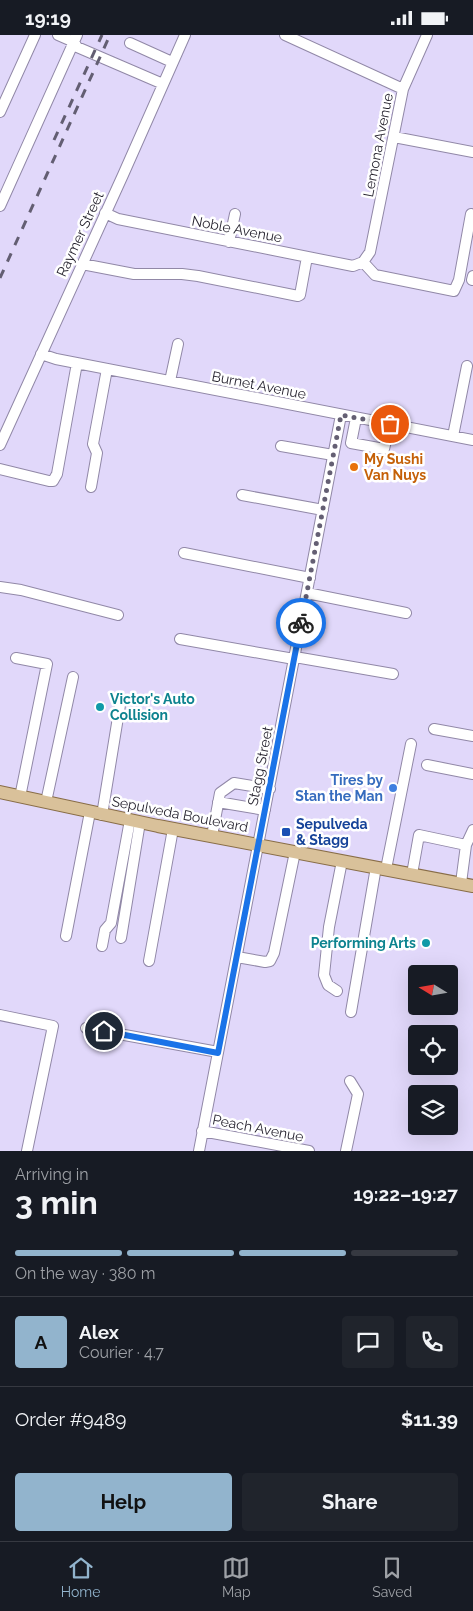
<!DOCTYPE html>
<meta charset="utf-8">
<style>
:root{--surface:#171b24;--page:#20242c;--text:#f1f3f6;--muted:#9ea1a6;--line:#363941;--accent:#92b4cd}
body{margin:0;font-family:Raleway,sans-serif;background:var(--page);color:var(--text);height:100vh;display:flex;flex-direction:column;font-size:19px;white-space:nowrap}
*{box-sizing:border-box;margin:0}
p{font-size:16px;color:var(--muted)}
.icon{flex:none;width:28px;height:28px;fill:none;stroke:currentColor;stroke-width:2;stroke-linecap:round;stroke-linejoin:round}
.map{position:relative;height:1116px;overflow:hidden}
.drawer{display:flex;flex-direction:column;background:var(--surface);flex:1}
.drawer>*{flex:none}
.needle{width:32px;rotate:281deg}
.fabs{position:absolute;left:408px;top:930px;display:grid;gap:10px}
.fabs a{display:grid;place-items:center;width:50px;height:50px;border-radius:5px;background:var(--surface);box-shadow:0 5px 20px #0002;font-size:25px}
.pin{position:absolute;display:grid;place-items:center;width:42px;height:42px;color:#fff;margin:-21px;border:2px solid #fff;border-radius:50%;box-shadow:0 1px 5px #0007}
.courier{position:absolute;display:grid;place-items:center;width:50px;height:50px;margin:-25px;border:4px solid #1a73e8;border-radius:50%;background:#fff;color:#222;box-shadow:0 1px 6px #0007}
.headline em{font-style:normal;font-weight:700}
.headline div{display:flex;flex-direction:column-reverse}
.headline{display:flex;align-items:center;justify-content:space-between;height:85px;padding:0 15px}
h1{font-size:32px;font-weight:700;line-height:38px}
.bar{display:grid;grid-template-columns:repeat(4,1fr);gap:8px 5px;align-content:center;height:60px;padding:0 15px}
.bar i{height:6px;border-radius:4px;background:var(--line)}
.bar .active{background:var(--accent)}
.bar p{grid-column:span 4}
.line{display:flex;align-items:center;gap:12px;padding:0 15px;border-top:1px solid var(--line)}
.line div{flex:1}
.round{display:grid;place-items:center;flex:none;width:52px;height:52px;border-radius:5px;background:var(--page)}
.primary-button{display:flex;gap:10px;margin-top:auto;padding:10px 15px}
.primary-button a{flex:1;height:58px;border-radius:5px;background:var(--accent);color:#111;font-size:20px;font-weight:700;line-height:58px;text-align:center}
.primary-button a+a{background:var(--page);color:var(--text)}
.status{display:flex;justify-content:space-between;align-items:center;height:35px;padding:0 25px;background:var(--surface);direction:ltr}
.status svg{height:14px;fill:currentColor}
.tabs{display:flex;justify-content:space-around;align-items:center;height:70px;border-top:1px solid var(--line);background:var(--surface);font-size:14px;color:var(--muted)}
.tabs a{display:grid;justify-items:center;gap:2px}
.tabs .active{color:var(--accent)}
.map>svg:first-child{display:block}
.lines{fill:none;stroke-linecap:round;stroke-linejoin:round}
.minor-casing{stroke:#9188a7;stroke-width:12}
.major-casing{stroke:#886d47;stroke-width:14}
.minor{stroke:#fff;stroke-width:10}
.major{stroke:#d9c19a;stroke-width:12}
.rail{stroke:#635e72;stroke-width:3;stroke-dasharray:9 9;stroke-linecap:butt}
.done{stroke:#645f73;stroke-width:5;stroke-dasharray:0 9}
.route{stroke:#1a73e8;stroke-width:6}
.food-dot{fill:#e8710a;stroke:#fff;stroke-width:2}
.culture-dot{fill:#0f9aa8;stroke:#fff;stroke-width:2}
.shop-dot{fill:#3f7fe0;stroke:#fff;stroke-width:2}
.transit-dot{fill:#1a4fb4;stroke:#fff;stroke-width:2}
.labels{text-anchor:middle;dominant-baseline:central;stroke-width:5;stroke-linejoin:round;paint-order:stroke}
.street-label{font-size:14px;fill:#211e2a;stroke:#fff}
.food-label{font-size:14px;font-weight:bold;fill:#c56008;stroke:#fff;text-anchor:start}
.culture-label{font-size:14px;font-weight:bold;fill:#0d838f;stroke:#fff;text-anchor:start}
.shop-label{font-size:14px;font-weight:bold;fill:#366cbe;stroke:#fff;text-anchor:end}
.transit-label{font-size:14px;font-weight:bold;fill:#164399;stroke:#fff;text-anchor:start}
</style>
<div class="status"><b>19:19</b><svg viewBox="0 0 49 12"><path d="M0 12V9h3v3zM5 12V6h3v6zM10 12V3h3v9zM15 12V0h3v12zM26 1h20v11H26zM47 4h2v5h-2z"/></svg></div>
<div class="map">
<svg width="473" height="1116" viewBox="0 0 473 1116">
<rect width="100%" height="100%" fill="#e1d8fa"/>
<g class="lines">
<defs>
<path id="minor" d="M58,0l16,7 3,5 86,37
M285,0l118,54
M130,8l42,19
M0,77l35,-77
M394,102l79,15
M0,171l77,-171
M105,178l13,6 235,47 10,-4 7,-10 33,-163 24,-54
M229,207l6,-28
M363,227l12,13 79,16 5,-11 12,-66 2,1
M82,229l52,10h48l16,2 100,20 2,-1 7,-38
M472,245l1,-4
M41,319l15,5 417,81
M170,346l8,-37
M356,383l-5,25 33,6 6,-25
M453,401l14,-70
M0,410l123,-270 62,-140
M281,411l52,9
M0,434l49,12h4l4,-7 20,-111
M91,452l6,-34 -4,-9 14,-75
M242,460l81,15
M184,518l126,25
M0,552l21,3 97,25
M307,558l99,20
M180,604l114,20
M295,622l98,17
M16,623l31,6 -27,133
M434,694l39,7
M427,730l46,9
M46,767l27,-125
M218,767l47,8
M102,780l19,-116
M212,801l8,-43 14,-10 36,6
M466,810l7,-15
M386,834l25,-125
M412,839l7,-39 47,10 -5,38
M66,901l24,-124
M121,903l19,-116
M102,911l3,-16 6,-7 19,-103
M237,922l28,5 5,-1 4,-8 21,-101
M149,926l24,-132
M337,956l-9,-6 -4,-10 5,-48 13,-66
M351,977l25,-145
M0,980l53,11 -26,125
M86,993l132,24
M202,1096l107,20
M199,1116l142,-736
M346,1116l12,-57 -8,-13"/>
<path id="major" d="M0,757l158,34 315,60"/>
</defs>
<!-- minor casing -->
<use href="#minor" class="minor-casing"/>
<!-- major casing -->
<use href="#major" class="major-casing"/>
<!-- minor -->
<use href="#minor" class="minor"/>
<!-- major -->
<use href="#major" class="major"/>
<!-- rail -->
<path class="rail" d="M54,105l48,-105
M0,243l110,-243"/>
</g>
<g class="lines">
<!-- done -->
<path class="done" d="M301,588l40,-208 49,9"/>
<!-- route -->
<path class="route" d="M104,996l114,22 83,-430"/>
</g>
<!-- markers -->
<circle class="food-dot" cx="354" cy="432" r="5"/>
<g class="culture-dot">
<circle cx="100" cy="672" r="5"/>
<circle cx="426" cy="908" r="5"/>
</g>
<circle class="shop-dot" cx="393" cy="753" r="5"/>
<rect class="transit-dot" x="281" y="792" width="10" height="10" rx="2.5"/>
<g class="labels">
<!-- street labels -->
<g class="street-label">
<text transform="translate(378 110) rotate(-79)">Lemona Avenue</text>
<text transform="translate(237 194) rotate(11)">Noble Avenue</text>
<text transform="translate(80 199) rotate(-65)">Raymer Street</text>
<text transform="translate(259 350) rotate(11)">Burnet Avenue</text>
<text transform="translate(260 731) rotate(-79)">Stagg Street</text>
<text transform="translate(180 779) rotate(11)">Sepulveda Boulevard</text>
<text transform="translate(258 1093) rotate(11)">Peach Avenue</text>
</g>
<!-- food labels -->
<g class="food-label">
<text x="364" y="424">My Sushi<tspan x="364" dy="16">Van Nuys</tspan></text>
</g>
<!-- culture labels -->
<g class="culture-label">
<text x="110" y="664">Victor's Auto<tspan x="110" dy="16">Collision</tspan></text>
<text x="416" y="908" text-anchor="end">Performing Arts</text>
</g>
<!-- shop labels -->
<g class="shop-label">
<text x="383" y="745">Tires by<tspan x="383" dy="16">Stan the Man</tspan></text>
</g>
<!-- transit labels -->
<g class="transit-label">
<text x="296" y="789">Sepulveda<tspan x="296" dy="16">&amp; Stagg</tspan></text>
</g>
</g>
</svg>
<div class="fabs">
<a><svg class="needle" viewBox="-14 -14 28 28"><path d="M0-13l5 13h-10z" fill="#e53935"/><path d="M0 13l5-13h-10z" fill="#9ea1a6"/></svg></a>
<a><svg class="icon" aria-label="locate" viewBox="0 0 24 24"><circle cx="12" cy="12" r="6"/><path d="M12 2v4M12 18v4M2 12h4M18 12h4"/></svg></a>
<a><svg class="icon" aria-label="layers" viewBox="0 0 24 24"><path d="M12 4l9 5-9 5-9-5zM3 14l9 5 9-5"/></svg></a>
</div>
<div class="pin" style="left:390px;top:389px;background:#ea580c"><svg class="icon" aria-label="bag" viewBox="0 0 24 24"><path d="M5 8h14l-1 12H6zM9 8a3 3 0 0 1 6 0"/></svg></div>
<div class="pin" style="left:104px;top:996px;background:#1f2937"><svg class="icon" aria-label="home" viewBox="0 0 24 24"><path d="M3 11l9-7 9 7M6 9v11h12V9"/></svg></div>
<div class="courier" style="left:301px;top:588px"><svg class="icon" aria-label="bike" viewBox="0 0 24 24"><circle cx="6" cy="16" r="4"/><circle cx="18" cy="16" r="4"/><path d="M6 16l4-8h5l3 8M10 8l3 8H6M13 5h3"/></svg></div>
</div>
<section class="drawer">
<div class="headline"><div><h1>3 min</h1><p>Arriving in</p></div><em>19:22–19:27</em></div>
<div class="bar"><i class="active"></i><i class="active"></i><i class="active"></i><i></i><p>On the way · 380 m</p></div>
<div class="line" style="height:90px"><b class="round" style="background:var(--accent);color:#111">A</b><div><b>Alex</b><p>Courier · 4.7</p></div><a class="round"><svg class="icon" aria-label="chat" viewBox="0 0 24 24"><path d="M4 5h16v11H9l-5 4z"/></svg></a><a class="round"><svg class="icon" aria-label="phone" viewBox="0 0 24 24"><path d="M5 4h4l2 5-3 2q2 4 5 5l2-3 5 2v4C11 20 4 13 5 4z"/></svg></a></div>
<div class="line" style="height:65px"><div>Order #9489</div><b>$11.39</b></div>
<div class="primary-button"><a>Help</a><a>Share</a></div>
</section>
<nav class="tabs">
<a class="active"><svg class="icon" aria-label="home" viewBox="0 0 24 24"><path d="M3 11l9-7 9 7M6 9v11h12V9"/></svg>Home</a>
<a><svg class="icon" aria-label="map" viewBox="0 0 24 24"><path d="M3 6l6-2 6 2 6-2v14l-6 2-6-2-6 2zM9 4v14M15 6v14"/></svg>Map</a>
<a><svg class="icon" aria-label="saved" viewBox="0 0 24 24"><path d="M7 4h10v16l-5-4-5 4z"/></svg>Saved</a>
</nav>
